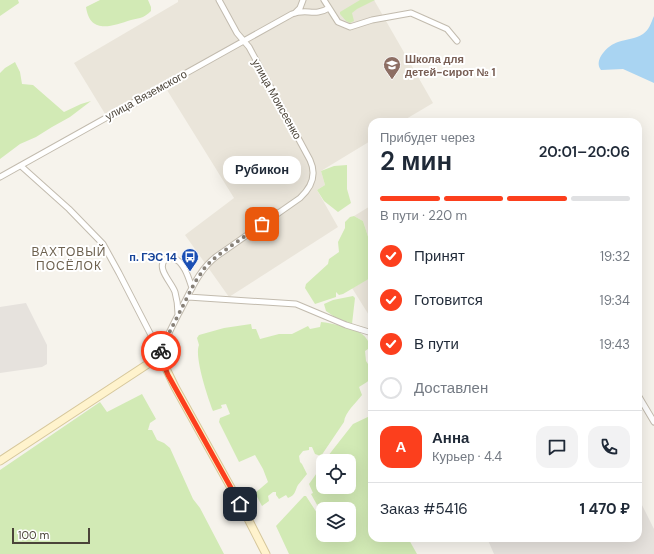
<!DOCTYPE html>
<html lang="ru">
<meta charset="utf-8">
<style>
:root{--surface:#fff;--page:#f2f2f3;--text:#1f2937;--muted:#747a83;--line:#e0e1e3;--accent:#fc3f1d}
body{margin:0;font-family:"DM Sans",sans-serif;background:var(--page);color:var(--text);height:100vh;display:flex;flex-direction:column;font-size:15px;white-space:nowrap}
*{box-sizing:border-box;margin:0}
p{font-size:13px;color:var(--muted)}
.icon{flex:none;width:22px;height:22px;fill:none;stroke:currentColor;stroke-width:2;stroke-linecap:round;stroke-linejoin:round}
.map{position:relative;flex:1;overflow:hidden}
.details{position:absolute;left:368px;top:118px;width:274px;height:424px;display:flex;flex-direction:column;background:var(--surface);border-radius:12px;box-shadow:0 4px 16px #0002}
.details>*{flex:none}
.fabs{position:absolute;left:316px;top:454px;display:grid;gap:8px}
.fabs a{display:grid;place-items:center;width:40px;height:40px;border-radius:8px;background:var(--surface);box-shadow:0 4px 16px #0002;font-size:20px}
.scale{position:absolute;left:12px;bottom:10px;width:78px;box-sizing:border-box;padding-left:4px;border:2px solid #4b4439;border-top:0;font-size:11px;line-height:14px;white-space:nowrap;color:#4b4439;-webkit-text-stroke:3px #fff;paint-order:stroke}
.pin{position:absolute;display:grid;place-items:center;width:34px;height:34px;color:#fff;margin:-17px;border-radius:8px;box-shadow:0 2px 6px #0006}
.courier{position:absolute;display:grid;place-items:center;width:40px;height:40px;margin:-20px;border:3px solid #fc3f1d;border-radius:50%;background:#fff;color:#222;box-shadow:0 1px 5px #0007}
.bubble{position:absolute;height:28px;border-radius:12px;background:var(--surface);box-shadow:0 4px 16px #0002;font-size:13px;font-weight:600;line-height:28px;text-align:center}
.head em{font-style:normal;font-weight:600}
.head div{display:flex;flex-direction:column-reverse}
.head{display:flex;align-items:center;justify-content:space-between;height:68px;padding:0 12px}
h1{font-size:26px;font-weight:600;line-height:30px}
.bar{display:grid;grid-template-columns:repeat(4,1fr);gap:6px 4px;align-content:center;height:48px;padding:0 12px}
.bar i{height:5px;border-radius:3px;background:var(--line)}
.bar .on{background:var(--accent)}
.bar p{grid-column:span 4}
.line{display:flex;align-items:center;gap:10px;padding:0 12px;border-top:1px solid var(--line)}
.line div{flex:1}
.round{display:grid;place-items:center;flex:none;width:42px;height:42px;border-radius:12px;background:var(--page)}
ol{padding:0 12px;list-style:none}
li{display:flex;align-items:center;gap:12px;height:44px}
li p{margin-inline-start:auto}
li .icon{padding:4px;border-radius:50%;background:var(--accent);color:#fff;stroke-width:4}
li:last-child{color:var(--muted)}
li i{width:22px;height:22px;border:2px solid var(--line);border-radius:50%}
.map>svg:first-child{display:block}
.residential{fill:#eae5da}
.industrial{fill:#e6e2dd}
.green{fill:#d2eab5;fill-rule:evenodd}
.water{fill:#a9d4f2}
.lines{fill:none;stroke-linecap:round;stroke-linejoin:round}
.street-casing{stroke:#c2bbae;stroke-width:7}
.secondary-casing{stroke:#d6c79b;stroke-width:9}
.street{stroke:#fff;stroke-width:5}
.secondary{stroke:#fff3cd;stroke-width:7}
.done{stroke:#878178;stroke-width:4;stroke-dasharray:0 7.2}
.route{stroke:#fc3f1d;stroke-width:5}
.labels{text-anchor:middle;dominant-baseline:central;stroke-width:4;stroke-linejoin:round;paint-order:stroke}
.education-label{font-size:11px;font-weight:bold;fill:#785e54;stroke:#fff;text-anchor:start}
.street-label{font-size:11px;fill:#4b4439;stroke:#fff}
.transit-label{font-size:11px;font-weight:bold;fill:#164399;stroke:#fff;text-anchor:end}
.neighbourhood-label{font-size:12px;letter-spacing:1px;fill:#6e6250;stroke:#fff}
</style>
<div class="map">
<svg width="654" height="554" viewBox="0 0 654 554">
<rect width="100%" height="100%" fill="#f6f3ec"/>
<!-- residential -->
<path class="residential" d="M178,0h196l59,103 -32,19h-29v18l-51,31 4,14 -8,5 21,37 -109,70 -44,-62 49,-37 -67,-108 -57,32 -36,-59 104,-61z
M372,205v44l-9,-28 -9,-5z
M372,277v43l-20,-32z"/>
<!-- industrial -->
<path class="industrial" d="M26,303l21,42v19l-5,3 -42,6v-66z
M638,497l16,32v25h-160l-7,-16h151z"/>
<!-- green -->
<path class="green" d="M0,0h18l1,3 -19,13z
M100,0h48l3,7v4c-3,3 -7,6 -11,7 -3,1 -6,1 -9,2 -19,6 -41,15 -45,-13z
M360,0h15l-18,9 -5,4 2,8 -4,2 -4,-2 -6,-7v-2z
M15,62l5,10 2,12 11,1 31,27 17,-8 10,-3 -21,16 -18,10 -16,10 -16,7 -20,15v-86l5,-5z
M347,165v24l4,14 -13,9 -14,-11 -7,-11 8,-5 -4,-14 13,-5z
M354,216l9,5 9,28v28l-29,17 -4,1 -3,-3v5l-21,7 -10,-16 1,-4 22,-20 1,-5 10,-7 -1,-10 7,-14v-6l5,-5z
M353,296l2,2 -3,26 -13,-4 -13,-9 -2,-7 9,-4z
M321,322c11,1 32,6 41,12 4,3 7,8 9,13l-6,4 1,10 6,9v7l-5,5 -8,5 3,8c-6,8 -17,17 -18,27l-23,34 -6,-2 -3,-7h-3v3l-6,1 -4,5 1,6 2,2 5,10c-3,4 -6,7 -9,11 -3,5 -2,10 -10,13l-2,-3 -7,4 -3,-4v-3h-3l-5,4 1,5 -7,5 -7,-13 13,-11 -5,-13 -8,-14 -16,7 -20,-40 1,-4 10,-4 -4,-10 -5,1 1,3 -9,3c-5,-13 -19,-54 -14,-66l-2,-7 2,-3 25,-7 27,-4 1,5h4l4,10 19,-5h13l16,-8 2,3 10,-2z
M142,394l14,25 -6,4 -2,7h4l5,10 7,3 6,5 23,51 7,9 24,46h-224v-84l100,-68 7,10z
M372,415v123h36l9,16h3h-131l-13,-28 28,-30h2l11,17 4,-1 -10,-18 2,-1 -4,-9 10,-14h2l2,2v15h26v-26h-25l29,-37zM323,509h26v26h-26z"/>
<!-- water -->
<path class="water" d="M654,16v67l-31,-14 -22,1c-8,-10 7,-25 17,-28 9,-3 17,-3 25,-8 6,-4 8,-11 11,-18z"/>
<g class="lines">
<defs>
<path id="street" d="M324,0l14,22 12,5 22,-7 39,-7 36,16 10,12
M295,13l5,-5 3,-8
M21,166l48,43 34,35 16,29 34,66 7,16
M0,177l292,-163c15,-6 22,3 37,-6
M188,297l108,7 50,21 26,8
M178,314c0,-8 -1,-15 -3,-22 -3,-9 -19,-24 -10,-32 2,-2 5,-3 8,-2 11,3 16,21 19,30
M160,356c4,-15 12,-29 19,-43 11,-20 19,-43 38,-57l83,-58c12,-11 17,-23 10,-38l-61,-113 -12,-14 -18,-33
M638,395l16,27"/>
<path id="secondary" d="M0,461l160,-105 15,31 70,126 21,41"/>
</defs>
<!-- street casing -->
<use href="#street" class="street-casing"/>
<!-- secondary casing -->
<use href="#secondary" class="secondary-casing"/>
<!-- street -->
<use href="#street" class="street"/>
<!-- secondary -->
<use href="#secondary" class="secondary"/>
</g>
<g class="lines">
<!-- done -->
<path class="done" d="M161,351l4,-10 30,-59 11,-16 11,-10 45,-32"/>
<!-- route -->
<path class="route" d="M161,351l-1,5 8,19 72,129"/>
</g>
<!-- icons -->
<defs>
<symbol id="school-pin" viewBox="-11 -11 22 30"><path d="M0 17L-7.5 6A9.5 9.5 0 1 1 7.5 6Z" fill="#8d6e63" stroke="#fff"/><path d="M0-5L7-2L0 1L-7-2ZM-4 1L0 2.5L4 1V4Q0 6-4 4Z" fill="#fff"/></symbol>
<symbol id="bus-pin" viewBox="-11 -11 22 30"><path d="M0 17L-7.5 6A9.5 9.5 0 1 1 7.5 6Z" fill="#1a4fb4" stroke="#fff"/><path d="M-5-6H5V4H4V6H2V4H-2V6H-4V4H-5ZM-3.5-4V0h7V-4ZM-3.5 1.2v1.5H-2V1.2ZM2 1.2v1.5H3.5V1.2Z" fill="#fff"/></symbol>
</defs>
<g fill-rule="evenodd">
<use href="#school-pin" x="382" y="55" width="20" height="27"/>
<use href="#bus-pin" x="180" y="247" width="20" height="27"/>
</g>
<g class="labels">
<!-- education labels -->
<g class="education-label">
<text x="405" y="59">Школа для<tspan x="405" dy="13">детей-сирот № 1</tspan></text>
</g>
<!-- street labels -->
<g class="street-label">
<text transform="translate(146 95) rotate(-29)">улица Вяземского</text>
<text transform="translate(277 99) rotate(61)">улица Моисеенко</text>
</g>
<!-- transit labels -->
<g class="transit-label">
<text x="177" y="257">п. ГЭС 14</text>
</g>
<!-- neighbourhood labels -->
<g class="neighbourhood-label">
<text x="69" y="252">ВАХТОВЫЙ<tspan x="69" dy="14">ПОСЁЛОК</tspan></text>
</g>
</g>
</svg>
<div class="fabs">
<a><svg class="icon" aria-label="locate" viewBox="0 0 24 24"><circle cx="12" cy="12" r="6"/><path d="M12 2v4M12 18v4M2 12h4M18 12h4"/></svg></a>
<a><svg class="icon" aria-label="layers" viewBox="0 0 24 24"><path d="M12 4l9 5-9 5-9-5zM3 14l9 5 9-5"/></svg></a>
</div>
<div class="scale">100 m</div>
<div class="pin" style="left:262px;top:224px;background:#ea580c"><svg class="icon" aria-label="bag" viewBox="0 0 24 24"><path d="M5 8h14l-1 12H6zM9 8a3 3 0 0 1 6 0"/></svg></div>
<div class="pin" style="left:240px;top:504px;background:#1f2937"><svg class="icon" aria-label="home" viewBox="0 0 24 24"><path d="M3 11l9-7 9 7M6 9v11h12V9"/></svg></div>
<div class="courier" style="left:161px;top:351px"><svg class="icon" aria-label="bike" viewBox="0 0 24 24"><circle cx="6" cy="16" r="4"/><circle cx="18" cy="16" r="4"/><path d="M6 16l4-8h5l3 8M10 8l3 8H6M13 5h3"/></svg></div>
<div class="bubble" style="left:223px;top:156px;width:78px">Рубикон</div>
<section class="details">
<div class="head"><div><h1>2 мин</h1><p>Прибудет через</p></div><em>20:01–20:06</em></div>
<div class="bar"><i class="on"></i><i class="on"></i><i class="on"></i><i></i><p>В пути · 220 m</p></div>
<ol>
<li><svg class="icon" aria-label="check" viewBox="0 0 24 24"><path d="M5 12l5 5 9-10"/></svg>Принят<p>19:32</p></li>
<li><svg class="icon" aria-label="check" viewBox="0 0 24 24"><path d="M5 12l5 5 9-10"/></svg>Готовится<p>19:34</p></li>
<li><svg class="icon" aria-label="check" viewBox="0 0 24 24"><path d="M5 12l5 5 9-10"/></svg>В пути<p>19:43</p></li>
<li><i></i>Доставлен</li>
</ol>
<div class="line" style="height:72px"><b class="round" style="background:var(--accent);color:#fff">А</b><div><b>Анна</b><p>Курьер · 4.4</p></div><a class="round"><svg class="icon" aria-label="chat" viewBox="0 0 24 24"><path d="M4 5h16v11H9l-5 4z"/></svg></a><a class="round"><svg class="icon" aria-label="phone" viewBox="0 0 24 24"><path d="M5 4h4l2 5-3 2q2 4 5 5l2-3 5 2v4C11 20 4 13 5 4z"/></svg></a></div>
<div class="line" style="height:52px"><div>Заказ #5416</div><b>1 470 ₽</b></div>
</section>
</div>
